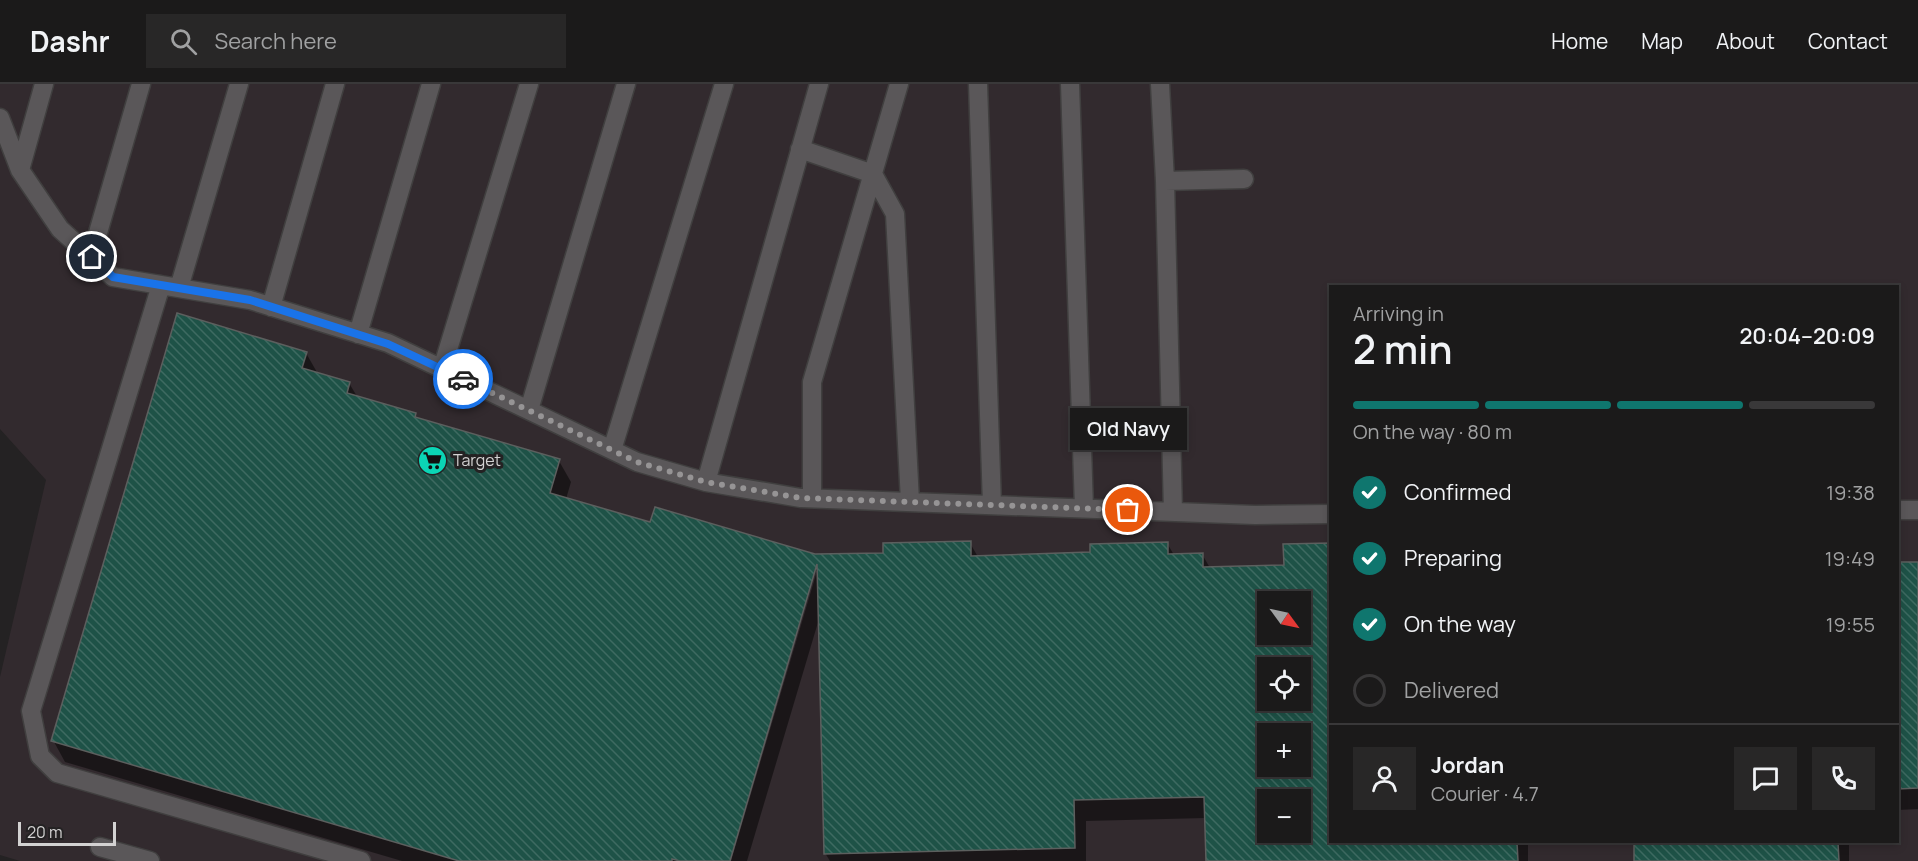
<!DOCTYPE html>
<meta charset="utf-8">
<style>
:root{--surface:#1b1a1a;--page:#282727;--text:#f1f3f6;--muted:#a0a1a2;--line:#393839;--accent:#0f766e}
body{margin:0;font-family:Manrope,sans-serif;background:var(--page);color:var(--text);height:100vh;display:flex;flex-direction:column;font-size:22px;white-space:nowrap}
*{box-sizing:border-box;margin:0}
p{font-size:20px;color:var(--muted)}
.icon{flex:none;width:33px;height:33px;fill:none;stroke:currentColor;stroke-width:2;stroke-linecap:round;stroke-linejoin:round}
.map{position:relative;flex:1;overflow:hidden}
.sheet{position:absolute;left:1329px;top:201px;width:570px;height:558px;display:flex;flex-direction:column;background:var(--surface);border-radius:0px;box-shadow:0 3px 9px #0003,0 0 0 2px var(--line)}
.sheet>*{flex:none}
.needle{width:39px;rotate:123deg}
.tools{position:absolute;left:1257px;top:507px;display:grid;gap:12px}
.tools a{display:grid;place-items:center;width:54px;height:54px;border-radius:0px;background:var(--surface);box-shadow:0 3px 9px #0003,0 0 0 2px var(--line);font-size:30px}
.scale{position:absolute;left:18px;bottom:15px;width:98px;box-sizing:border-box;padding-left:6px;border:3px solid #d3d2d2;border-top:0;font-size:16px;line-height:21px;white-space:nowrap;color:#d3d2d2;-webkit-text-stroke:4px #242223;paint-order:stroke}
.pin{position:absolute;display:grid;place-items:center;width:51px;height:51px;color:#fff;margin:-26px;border:3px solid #fff;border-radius:50%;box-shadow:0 2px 6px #0007}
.courier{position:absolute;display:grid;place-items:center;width:60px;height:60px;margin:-30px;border:4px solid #1a73e8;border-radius:50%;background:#fff;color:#222;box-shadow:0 2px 8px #0007}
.bubble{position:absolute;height:42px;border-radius:0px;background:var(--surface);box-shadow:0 3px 9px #0003,0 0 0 2px var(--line);font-size:20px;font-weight:600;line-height:42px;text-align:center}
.head em{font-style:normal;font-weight:600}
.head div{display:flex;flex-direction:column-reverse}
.head{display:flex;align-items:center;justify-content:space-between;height:102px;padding:0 24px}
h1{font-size:39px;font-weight:600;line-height:45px}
.bar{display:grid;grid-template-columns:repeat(4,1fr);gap:9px 6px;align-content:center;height:72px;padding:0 24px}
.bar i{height:8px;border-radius:4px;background:var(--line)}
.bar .on{background:var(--accent)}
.bar p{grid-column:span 4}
.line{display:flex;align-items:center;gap:15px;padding:0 24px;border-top:2px solid var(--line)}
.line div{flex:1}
.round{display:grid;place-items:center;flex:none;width:63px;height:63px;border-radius:0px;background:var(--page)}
ol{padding:0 24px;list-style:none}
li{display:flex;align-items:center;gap:18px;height:66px}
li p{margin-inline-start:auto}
li .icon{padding:6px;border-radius:50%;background:var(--accent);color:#fff;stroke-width:4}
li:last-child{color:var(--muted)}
li i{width:33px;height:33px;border:3px solid var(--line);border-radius:50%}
header{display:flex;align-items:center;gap:36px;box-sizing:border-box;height:84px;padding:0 30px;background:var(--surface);border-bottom:2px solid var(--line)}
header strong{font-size:28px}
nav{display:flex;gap:33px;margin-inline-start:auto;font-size:21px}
.search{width:420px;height:54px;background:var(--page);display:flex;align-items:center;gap:15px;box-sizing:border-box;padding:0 21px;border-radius:0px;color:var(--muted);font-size:22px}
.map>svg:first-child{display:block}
.built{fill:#322a2e;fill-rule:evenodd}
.shadow{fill:#0007;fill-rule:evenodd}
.building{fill:url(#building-back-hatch);stroke:#5c5f5e;stroke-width:1.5;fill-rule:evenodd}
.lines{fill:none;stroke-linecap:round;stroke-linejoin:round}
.minor-casing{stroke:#403f3f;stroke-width:21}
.minor{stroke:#5a5759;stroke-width:18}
.done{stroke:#969495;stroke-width:6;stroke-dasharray:0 10.8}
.route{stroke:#1a73e8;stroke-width:8}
.labels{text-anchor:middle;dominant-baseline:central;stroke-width:6;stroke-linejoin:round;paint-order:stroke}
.poi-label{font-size:16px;fill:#d3d2d2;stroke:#242223;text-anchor:start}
</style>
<header>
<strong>Dashr</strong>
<div class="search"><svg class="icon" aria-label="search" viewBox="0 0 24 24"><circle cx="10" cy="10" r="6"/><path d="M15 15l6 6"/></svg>Search here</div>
<nav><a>Home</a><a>Map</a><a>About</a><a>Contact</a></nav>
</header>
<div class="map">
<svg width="1918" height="777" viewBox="0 0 1918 777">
<defs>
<pattern id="building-back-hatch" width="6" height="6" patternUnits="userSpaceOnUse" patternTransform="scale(1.5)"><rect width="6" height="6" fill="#1e5247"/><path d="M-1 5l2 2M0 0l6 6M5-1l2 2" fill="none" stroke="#3e6a61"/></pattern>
</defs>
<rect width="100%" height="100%" fill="#242223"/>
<!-- built -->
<path class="built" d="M0,0h1918v777h-1898l-20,-6v-178l46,-197 -46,-51zM1330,202h568v556h-568zM1268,518h32v32h-32zM1268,584h32v32h-32zM1268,650h32v32h-32zM1268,716h32v32h-32z"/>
<!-- shadow -->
<path class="shadow" d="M306,269l12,21 31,9 9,15 56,16 3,5 142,42 12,21 -5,17 85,25 164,32 70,-2 85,-11 8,14 114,-3 75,-11 7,12 28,-1 8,14 75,-2v-20l45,-1v297h198v19h-321l-1,-43 -120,3v40h-256l-5,-8 -6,-234 -72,242h-16l86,-290h-3l-86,290h-326l-337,-99 -12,-22zM1268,518h32v32h-32zM1268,584h32v32h-32zM1268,650h32v32h-32zM1268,716h32v32h-32z
M1917,479l1,246 -20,1v-246z
M1635,758h214v19h-213z"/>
<!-- building -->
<path class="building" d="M177,229l130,39 -5,16 48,14 -3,11 69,20 -1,4 145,42 -10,34 100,29 5,-15 160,47 68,-1v-10l88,-2v15l119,-4v-8l78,-2v12l35,-1v14l81,-2 -1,-21 47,-1v299h187l1,19h-312l-2,-64 -130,3 1,48 -251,6 -7,-290 -87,297h-50l-8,-2v2h-213l-408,-120zM1268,518h32v32h-32zM1268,584h32v32h-32zM1268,650h32v32h-32zM1268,716h32v32h-32z
M1898,478h20v226l-20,1z
M1634,758h204l1,19h-205z"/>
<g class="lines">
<defs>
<path id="minor" d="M978,0l14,421
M1070,0l14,424
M1160,0l5,97 79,-2
M0,34l20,52 40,59 53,48 137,23 138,43 249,119 69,20 95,16 454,17 75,-1
M800,65l73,25 22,40 15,287
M20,86l24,-86
M1165,97l8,331
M91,173l50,-173
M161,201l-130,426 9,45 17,17 304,88
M179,204l60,-204
M271,223l64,-223
M358,250l73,-250
M442,285l87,-285
M529,326l97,-326
M612,366l112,-366
M706,398l113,-398
M812,414v-116l87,-298
M1898,426h20
M100,763l50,14"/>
</defs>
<!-- minor casing -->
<use href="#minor" class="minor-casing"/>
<!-- minor -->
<use href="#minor" class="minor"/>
</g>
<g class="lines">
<!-- done -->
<path class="done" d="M463,295l174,83 69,20 95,16 327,12"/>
<!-- route -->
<path class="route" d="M92,173l21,20 137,23 138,44 75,35"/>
</g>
<!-- icons -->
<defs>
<symbol id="supermarket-disc" viewBox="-11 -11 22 22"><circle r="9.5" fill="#0bd5b5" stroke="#242223"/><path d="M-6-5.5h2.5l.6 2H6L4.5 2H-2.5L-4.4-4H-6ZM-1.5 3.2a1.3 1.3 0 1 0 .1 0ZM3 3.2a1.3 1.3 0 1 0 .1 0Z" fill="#111"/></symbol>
</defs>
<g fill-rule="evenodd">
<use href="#supermarket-disc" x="416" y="360" width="33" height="33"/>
</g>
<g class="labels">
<!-- poi labels -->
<g class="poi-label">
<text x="453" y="376">Target</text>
</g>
</g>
</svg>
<div class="tools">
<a><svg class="needle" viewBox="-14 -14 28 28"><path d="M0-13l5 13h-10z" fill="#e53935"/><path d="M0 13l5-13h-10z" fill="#a0a1a2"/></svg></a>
<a><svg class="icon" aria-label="locate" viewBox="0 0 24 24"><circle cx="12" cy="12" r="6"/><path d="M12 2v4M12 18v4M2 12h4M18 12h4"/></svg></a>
<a>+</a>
<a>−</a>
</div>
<div class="scale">20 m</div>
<div class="pin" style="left:1128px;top:426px;background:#ea580c"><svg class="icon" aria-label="bag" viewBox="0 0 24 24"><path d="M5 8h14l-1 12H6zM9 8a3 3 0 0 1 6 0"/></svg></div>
<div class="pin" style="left:92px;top:173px;background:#1f2937"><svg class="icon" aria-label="home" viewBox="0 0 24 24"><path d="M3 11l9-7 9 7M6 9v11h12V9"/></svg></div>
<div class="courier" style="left:463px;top:295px"><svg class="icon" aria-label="car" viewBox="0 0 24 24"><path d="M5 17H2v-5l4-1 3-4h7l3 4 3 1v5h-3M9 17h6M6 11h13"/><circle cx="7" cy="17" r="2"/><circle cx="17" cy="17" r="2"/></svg></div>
<div class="bubble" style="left:1070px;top:324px;width:117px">Old Navy</div>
<section class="sheet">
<div class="head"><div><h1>2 min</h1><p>Arriving in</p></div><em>20:04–20:09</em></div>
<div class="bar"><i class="on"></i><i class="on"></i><i class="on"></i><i></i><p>On the way · 80 m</p></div>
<ol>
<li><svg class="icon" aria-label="check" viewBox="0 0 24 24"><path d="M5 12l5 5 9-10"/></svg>Confirmed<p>19:38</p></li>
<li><svg class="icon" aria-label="check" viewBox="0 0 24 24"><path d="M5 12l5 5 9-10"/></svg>Preparing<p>19:49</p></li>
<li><svg class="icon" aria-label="check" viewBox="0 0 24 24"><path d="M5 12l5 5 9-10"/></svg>On the way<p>19:55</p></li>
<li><i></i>Delivered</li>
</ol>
<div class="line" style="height:108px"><a class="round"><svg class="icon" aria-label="person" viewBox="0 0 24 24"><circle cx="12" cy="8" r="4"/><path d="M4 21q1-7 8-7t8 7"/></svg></a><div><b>Jordan</b><p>Courier · 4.7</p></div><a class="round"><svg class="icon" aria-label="chat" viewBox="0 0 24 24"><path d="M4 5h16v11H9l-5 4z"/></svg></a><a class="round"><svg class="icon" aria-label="phone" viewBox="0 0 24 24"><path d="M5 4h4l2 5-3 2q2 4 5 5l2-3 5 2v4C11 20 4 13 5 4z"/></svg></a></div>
</section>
</div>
